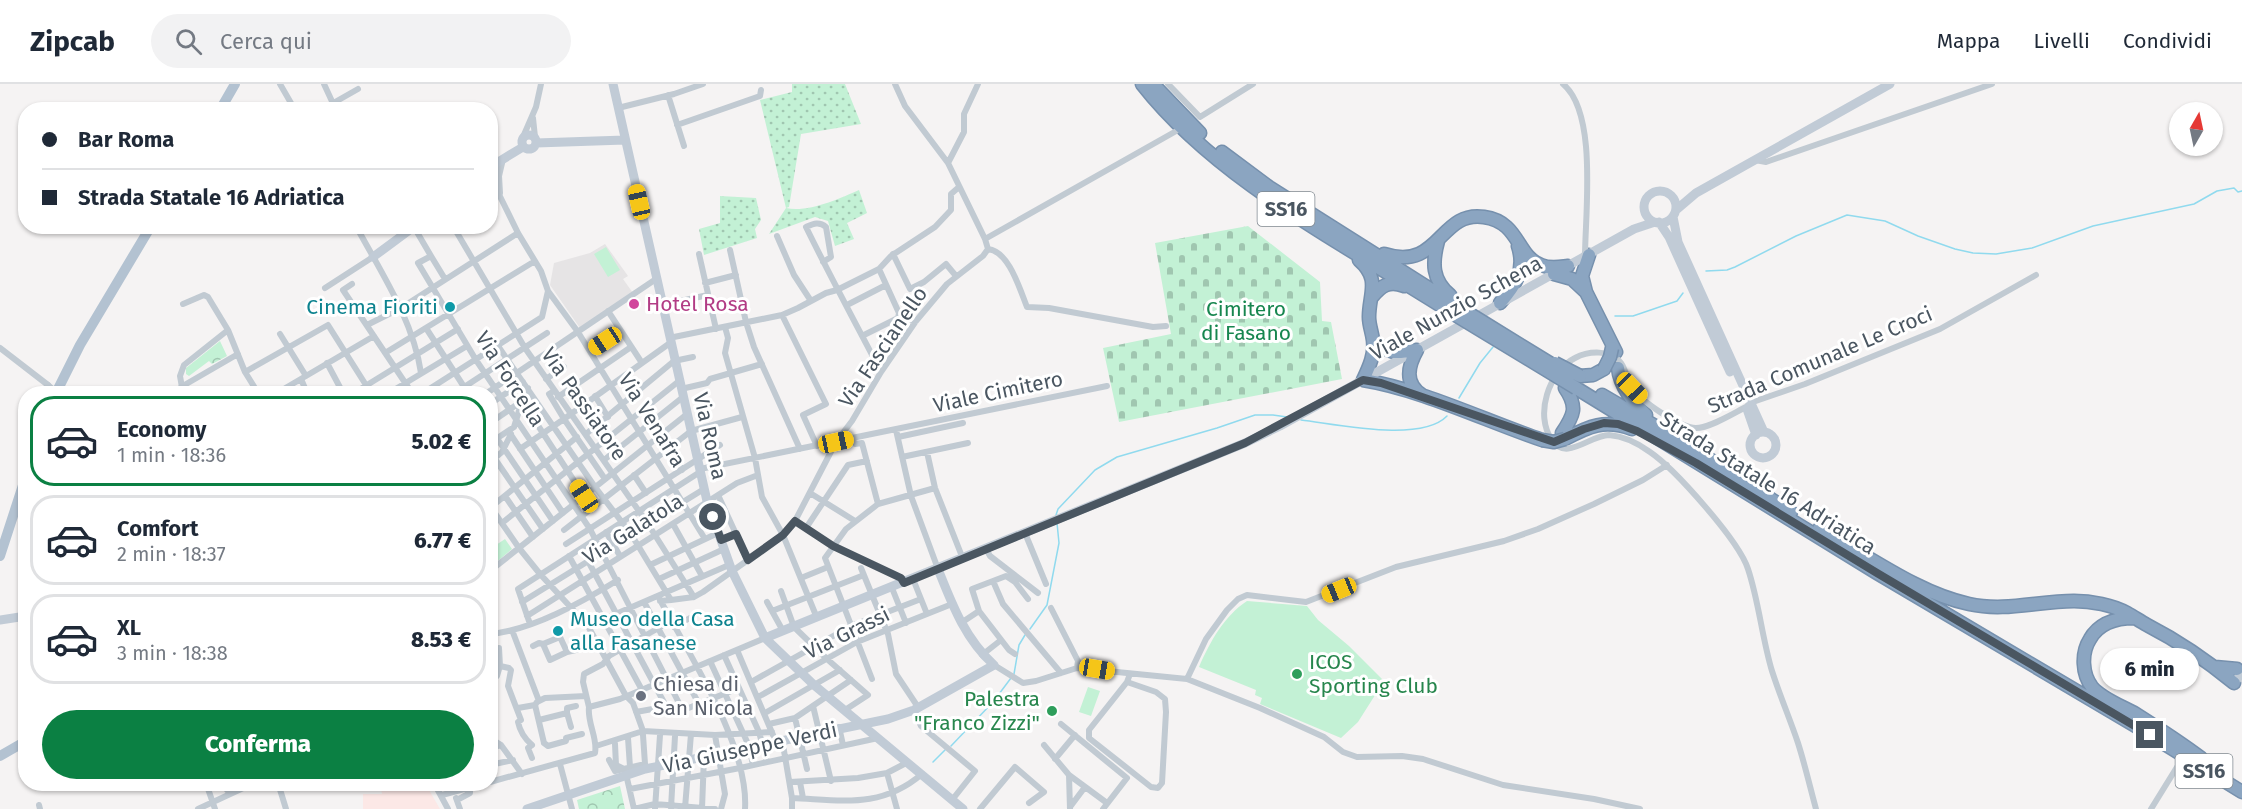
<!DOCTYPE html>
<html lang="it">
<head>
<meta charset="utf-8">
<style>
	body { margin:0; font-family:"Fira Sans",sans-serif; background:#f2f2f3; color:#1f2937; height:100vh; display:flex; flex-direction:column; font-size:22px; white-space:nowrap }
	* { box-sizing:border-box; margin:0 }
	p { font-size:20px; color:#747a83 }
	.icon { flex:none; width:33px; height:33px; fill:none; stroke:currentColor; stroke-width:2; stroke-linecap:round; stroke-linejoin:round }
	.map { position:relative; flex:1; overflow:hidden }
	.sheet { position:absolute; left:18px; top:302px; width:480px; height:405px; display:flex; flex-direction:column; background:#fff; border-radius:24px; box-shadow:0 2px 4px #0004 }
	.sheet>* { flex:none }
	.banner { position:absolute; left:18px; top:18px; width:480px; height:132px; border-radius:24px; box-shadow:0 2px 4px #0004; display:grid; align-content:center; height:132px; padding:0 24px; background:#fff }
	.needle { width:39px; rotate:9deg }
	.fabs { position:absolute; left:2169px; top:18px; display:grid; gap:12px }
	.fabs a { display:grid; place-items:center; width:54px; height:54px; border-radius:50%; background:#fff; box-shadow:0 2px 4px #0004; font-size:30px }
	.end { position:absolute; width:27px; height:27px; margin:-14px; border:8px solid #4a5661; background:#fff; box-shadow:0 0 0 3px #fff }
	.from { border-radius:50% }
	.bubble { position:absolute; height:42px; border-radius:21px; background:#fff; box-shadow:0 2px 4px #0004; font-size:20px; font-weight:800; line-height:42px; text-align:center }
	.car { position:absolute; width:18px; height:36px; margin:-18px -9px; border-radius:8px; box-shadow:0 0 4px 2px #0007; background:linear-gradient(#f5c518 24%,#345 0 40%,#f5c518 0 76%,#345 0 86%,#f5c518 0) }
	.banner b { display:flex; align-items:center; gap:21px; height:57px; font-size:22px }
	.banner b+b { border-top:2px solid #e0e1e3 }
	.banner i { width:15px; height:15px; background:#1f2937 }
	ul { padding:10px 0 0; list-style:none }
	li { display:flex; align-items:center; gap:18px; height:90px; margin:0 12px 9px; padding:0 12px; border:3px solid #e0e1e3; border-radius:24px }
	li div { flex:1 }
	li b { display:block; font-size:22px }
	li em { font-style:normal; font-weight:800 }
	li.current { border-color:#0b8043 }
	li>.icon { width:54px; height:54px; stroke-width:1.5 }
	.cta { display:flex; gap:12px; margin-top:auto; padding:12px 24px }
	.cta a { flex:1; height:69px; border-radius:36px; background:#0b8043; color:#fff; font-size:24px; font-weight:800; line-height:69px; text-align:center }
	header { display:flex; align-items:center; gap:36px; box-sizing:border-box; height:84px; padding:0 30px; background:#fff; border-bottom:2px solid #e0e1e3 }
	header strong { font-size:28px }
	nav { display:flex; gap:33px; margin-inline-start:auto; font-size:21px }
	.search { width:420px; height:54px; background:#f2f2f3; display:flex; align-items:center; gap:15px; box-sizing:border-box; padding:0 21px; border-radius:33px; color:#747a83; font-size:22px }
	.map>svg:first-child { display:block }
	.education { fill:#e6e4e5 }
	.medical { fill:#fce8e6 }
	.grass { fill:url(#grass-dots) }
	.cemetery { fill:url(#cemetery-stones) }
	.park { fill:url(#park-crowns) }
	.pitch { fill:#c3f1d5 }
	.lines { fill:none; stroke-linecap:round; stroke-linejoin:round }
	.stream { stroke:#90daee; stroke-width:1.5 }
	.highway-casing { stroke:#7690ad; stroke-width:15 }
	.street { stroke:#c1cad2; stroke-width:6 }
	.secondary { stroke:#c1cbd6; stroke-width:9 }
	.primary { stroke:#b3c2d1; stroke-width:10 }
	.highway { stroke:#8ba5c1; stroke-width:12 }
	.highway-bridge-casing { stroke:#7690ad; stroke-width:15; stroke-linecap:butt }
	.street-bridge { stroke:#c1cad2; stroke-width:6 }
	.highway-bridge { stroke:#8ba5c1; stroke-width:12 }
	.route { stroke:#4a5661; stroke-width:8 }
	.hotel-dot { fill:#d1479c; stroke:#fff; stroke-width:2 }
	.culture-dot { fill:#0f9aa8; stroke:#fff; stroke-width:2 }
	.leisure-dot { fill:#2e9e5b; stroke:#fff; stroke-width:2 }
	.worship-dot { fill:#6b7280; stroke:#fff; stroke-width:2 }
	.labels { text-anchor:middle; stroke-width:6; stroke-linejoin:round; paint-order:stroke }
	.shield { fill:#fff; stroke:#808990; stroke-width:1.5 }
	.shield-label { font-size:20px; font-weight:bold; fill:#4a5661 }
	.hotel-label { font-size:21px; fill:#b23c85; stroke:#fff; text-anchor:start }
	.culture-label { font-size:21px; fill:#0d838f; stroke:#fff; text-anchor:end }
	.street-label { font-size:21px; fill:#4a5661; stroke:#fff }
	.park-label { font-size:21px; fill:#17864f; stroke:#fff }
	.leisure-label { font-size:21px; fill:#27864d; stroke:#fff; text-anchor:start }
	.worship-label { font-size:21px; fill:#5b616d; stroke:#fff; text-anchor:start }
</style>
</head>
<body>
<header>
<strong>Zipcab</strong>
<div class="search"><svg class="icon" aria-label="search" viewBox="0 0 24 24"><circle cx="10" cy="10" r="6"/><path d="M15 15l6 6"/></svg>Cerca qui</div>
<nav><a>Mappa</a><a>Livelli</a><a>Condividi</a></nav>
</header>
<div class="map">
<svg width="2242" height="725" viewBox="0 0 2242 725">
	<defs>
		<pattern id="grass-dots" width="8" height="8" patternUnits="userSpaceOnUse" patternTransform="scale(1.5)"><rect width="8" height="8" fill="#c3f1d5"/><path d="M2 2h.1M6 6h.1" fill="none" stroke="#a0c6b0" stroke-width="1.8" stroke-linecap="round"/></pattern>
		<pattern id="cemetery-stones" width="16" height="16" patternUnits="userSpaceOnUse" patternTransform="scale(1.5)"><rect width="16" height="16" fill="#c3f1d5"/><path d="M2 7V4a2 2 0 0 1 4 0v3zM10 15v-3a2 2 0 0 1 4 0v3z" fill="#a0c6b0"/></pattern>
		<pattern id="park-crowns" width="20" height="18" patternUnits="userSpaceOnUse" patternTransform="scale(1.5)"><rect width="20" height="18" fill="#c3f1d5"/><path d="M2 6a3 3 0 1 1 6 0M12 15a3 3 0 1 1 6 0" fill="none" stroke="#a0c6b0"/></pattern>
	</defs>
	<rect width="100%" height="100%" fill="#f5f3f3"/>
	<path class="education" d="M605,160L628,192L623,195L633,209L580,244L550,201L554,179L590,169Z"/>
	<path class="medical" d="M380,699H425L440,725H363V710H382Z"/>
	<path class="grass" d="M792,0H845L861,40L801,50L789,123L786,124L760,16L792,8Z
		M859,106L867,129L847,139L854,155L835,162L828,137L815,133L769,150L786,124C807,129 839,115 859,106Z
		M720,112L756,114L761,136L755,145L757,154L704,171L699,145L720,139Z"/>
	<path class="cemetery" d="M1248,142L1320,198L1322,237L1331,238L1342,295L1119,338L1103,264L1171,250L1155,159Z"/>
	<path class="park" d="M220,257L227,272L212,280L209,277L189,292L186,290V284Z
		M505,455L512,465L493,481L491,478L490,465Z
		M620,702L625,725H579L577,716Z"/>
	<path class="pitch" d="M606,163L620,186L608,193L594,170Z
		M1247,517L1307,522L1318,536L1349,562L1384,597L1358,638L1341,654L1260,620L1262,614L1255,611L1256,606L1199,583C1210,558 1224,532 1247,517Z
		M1088,603L1100,607L1091,632L1079,628Z"/>
	<g class="lines">
		<path class="stream" d="M1706,187L1727,186L1735,183L1796,152L1847,131L1885,137L1918,152L1955,165L1973,169L1996,170L2032,164L2093,142L2194,120L2217,107L2234,104L2238,108L2242,107
			M1615,232H1633L1677,217L1683,209
			M1459,314L1480,279L1493,263
			M1301,336C1336,340 1421,359 1447,332
			M1056,431L1058,425L1095,386L1117,373L1217,344L1255,331H1273L1287,333
			M1030,545L1047,521L1059,459L1057,439
			M1014,590L1019,561L1025,551
			M951,662L993,618L1011,594
			M933,678L945,666"/>
		<defs>
			<path id="highway" d="M1142,0C1218,97 1346,161 1449,227
				M1153,0L1200,49
				M1222,68L1269,103L1457,222
				M1438,157C1432,179 1432,196 1450,211
				M1384,170C1440,188 1439,126 1484,133C1520,138 1516,172 1541,181C1550,185 1559,183 1568,182
				M1589,171L1582,192L1586,208L1616,268
				M1359,176C1381,195 1369,210 1369,233C1369,241 1372,248 1373,256C1375,271 1369,283 1363,296C1420,305 1486,337 1542,356
				M1554,190L1572,195L1586,208
				M1372,213C1381,202 1389,196 1404,202
				M1500,219C1515,202 1526,186 1518,162
				M1373,256C1390,271 1396,269 1417,266
				M1417,266C1408,282 1404,299 1422,311
				M1618,284C1620,303 1633,318 1646,331
				M1580,292L1593,291L1604,285
				M1576,304L1877,489L2134,641L2242,708
				M1602,311L1691,363L1791,428
				M1562,349C1574,331 1578,323 1565,304
				M1565,355C1589,342 1605,335 1632,345
				M1819,445C1866,470 1917,509 1969,520C2005,528 2038,517 2074,517C2091,517 2113,521 2127,529C2134,533 2140,537 2147,541C2180,558 2205,575 2234,599
				M2134,534C2116,534 2099,539 2090,555C2081,569 2082,590 2092,603C2102,615 2122,622 2136,630C2158,644 2180,658 2201,674
				M2215,583L2237,585"/>
		</defs>
		<use href="#highway" class="highway-casing"/>
		<path class="street" d="M280,0L295,26
			M324,0L336,26
			M895,0L905,22L948,79L985,155L988,165
			M1168,0L1200,33L1253,0
			M1563,0C1598,29 1585,130 1585,173
			M668,11L684,62
			M618,24L674,10L703,0
			M321,26L358,5
			M533,34L535,53
			M677,41L760,12L761,6
			M523,53L536,23L541,0
			M1755,76L1766,78L1992,0
			M948,79L964,48V30L978,0
			M490,92L518,149L541,187L548,207L578,248L705,455
			M500,109L499,92L503,75
			M356,142C382,190 413,236 421,289
			M453,142L525,264L648,440L694,513
			M414,143L431,172
			M777,152L794,191L811,217
			M985,155L1178,46
			M988,165C1009,167 1020,206 1027,223L1049,224L1153,243L1166,242
			M730,166L746,238L754,263L800,365
			M699,170L716,245
			M893,170L910,205L924,198L946,180L956,192
			M823,178L831,173L826,143C819,137 813,140 806,143C830,192 856,240 881,288
			M879,185L899,229L898,234
			M445,195L431,172L418,179L476,276L590,445L682,625
			M705,199L736,191
			M352,200L343,206L412,309
			M325,204L373,173
			M183,220L204,211L208,213L228,246L245,288L258,309
			M662,221L708,211
			M847,221L886,201
			M608,227L642,279
			M782,231L826,320L803,331L817,362
			M367,241L401,224L518,149
			M725,243L728,254L725,269L755,374L762,413L783,451L817,534
			M426,244L468,309
			M280,250L306,292
			M862,252L898,234L916,237
			M669,254L782,231L798,224L826,209L837,206L879,185L891,172L935,143L951,126V110L959,103
			M498,262L595,403L631,450L671,516L660,517
			M0,264L48,301
			M590,267L621,247
			M385,269L535,177
			M327,279L343,309
			M245,288L328,241L371,309
			M301,295L307,309
			M546,295L564,283
			M181,303L238,270
			M681,305L707,299L710,295L762,280
			M554,307L549,310L564,335L670,259
			M183,309L180,292L184,281L228,246
			M277,309L374,252
			M354,309L458,245
			M389,309L467,262
			M423,309L542,233L548,207
			M455,309L547,249
			M487,309L656,195
			M595,312L608,333
			M558,313L631,263
			M522,317L584,412
			M490,320L523,298
			M490,339L522,317L528,304
			M490,344L553,437
			M896,346L911,412L938,485
			M586,350L674,277L693,273
			M511,351L563,429
			M898,353L963,339
			M852,355L855,360L862,359L878,420
			M490,359L514,343L522,317
			M520,365L564,335L605,395
			M669,365L682,386
			M927,368L935,404L963,475
			M902,373L968,359
			M495,375L543,445
			M604,376L683,313
			M490,378L502,368L511,350
			M700,385L1107,302
			M634,391L646,409
			M810,409L855,437
			M718,411L748,476
			M505,412L533,453
			M490,422L519,464L540,490L588,542L626,612L633,619L643,647
			M491,423L577,353
			M795,437L833,462L901,494L904,499
			M502,439L679,297
			M673,440L702,492
			M806,444L848,381L867,377
			M564,446L691,347L742,333
			M606,448L620,472
			M1025,449L1046,500
			M631,450L704,405
			M721,456L736,450
			M566,460L720,361
			M986,465L990,472L1038,509
			M569,472L642,606
			M588,477L667,624
			M650,481L718,449
			M861,484L888,550L896,590L918,623
			M490,487L687,330
			M801,494L828,483
			M659,495L724,465
			M913,495L927,530
			M993,497L1003,520L1061,589
			M892,504L906,539
			M781,507L794,543L827,575L868,611L845,626
			M658,512C688,569 749,661 745,725
			M671,516L694,513L703,508L783,451L795,437L836,358L852,337L881,288L916,237L947,200L983,172L988,165
			M522,518L603,468
			M644,518L699,620
			M767,518L783,547
			M1051,524L1078,577L1077,584
			M772,527L864,491
			M527,532L737,399L758,391
			M671,537L609,572L603,580L584,590L583,598L589,623L620,615L765,554
			M961,539L979,527
			M530,540L518,505L700,388
			M588,542L729,481
			M674,543L697,530
			M512,546L539,617
			M490,550C533,546 582,518 618,496
			M533,562L539,559L543,560
			M737,566L773,651
			M567,568L560,553L543,560L550,576L567,568L598,561
			M1015,570L1009,566L979,527L972,505L1006,492L1015,498L1028,515
			M724,571L759,648L767,678
			M982,571L1001,556
			M710,577L749,662L753,681
			M994,581L1023,599L1036,597L1077,584L1187,595L1260,624L1324,653L1343,668L1357,673L1402,672L1423,675L1503,701L1594,715L1640,725
			M500,582L509,584L511,586L508,602L521,636L518,638C520,648 525,655 532,661
			M490,583L491,586L499,585
			M497,592L500,582L499,564
			M872,595L825,474L846,445L878,420L935,404
			M1187,595L1206,555L1227,526L1238,515L1247,511L1306,518L1396,483L1504,457L1538,445L1594,420L1643,396L1667,381
			M751,598L851,542L921,515
			M1127,598L1156,608L1165,615L1166,628L1162,699L1158,704L1151,703L1089,654V646L1127,598L1130,590
			M758,613L857,558L952,520
			M535,621L537,618L545,614L586,612
			M535,621L544,659
			M813,622L831,697
			M518,624L535,621
			M914,626L921,642L975,687L952,716
			M636,628L658,624L686,625L739,604
			M567,629L571,643
			M567,629V624L576,622
			M765,629L840,586
			M795,634L807,685
			M539,636L567,629
			M769,640L795,634L851,596
			M1061,640L1127,694L1103,725
			M839,643L843,661
			M715,651L725,710L721,725
			M490,654L501,661L522,690
			M628,654L630,683
			M782,655L792,714V725
			M544,659L548,662L566,657V654L582,650
			M615,660L616,681L624,685
			M1044,661L1069,691L1107,719
			M596,662L643,647L715,651L772,648
			M490,664L501,661
			M532,674L528,664L532,661
			M1055,675L1075,651
			M609,676L615,687
			M560,680L572,725
			M490,681L513,676
			M615,687L645,680L643,651
			M887,689L897,725
			M626,690L634,725
			M1069,691L1070,725
			M490,698L595,669C598,654 587,639 589,623
			M790,698L858,694L887,689L908,678
			M800,698L803,714
			M206,699L215,725
			M224,699L227,706
			M278,699L286,725
			M434,699L448,725
			M630,705L740,684L878,654
			M442,711L486,699
			M456,714L460,725
			M792,714C842,716 881,725 922,690
			M457,716L470,709V703
			M39,721L40,725
			M1070,723L1085,703
			M671,724L675,652
			M685,724L691,650
			M198,725L254,699
			M634,725L655,720L715,725
			M655,725L660,651
			M702,725L704,672
			M980,725L1015,683L1044,708L1029,719
			M1816,725C1810,703 1805,681 1798,659C1790,635 1780,612 1772,587C1762,554 1759,518 1748,485C1739,457 1675,385 1650,368C1639,360 1623,352 1609,351C1590,351 1566,378 1552,356C1534,331 1549,287 1575,274C1588,267 1611,265 1621,279C1626,286 1627,296 1632,304C1641,317 1680,344 1696,344C1710,344 1734,329 1746,323L1750,319L1805,300L1940,245L2036,191
			M2151,725L2177,683"/>
		<path class="secondary" d="M613,0L707,417L732,487L765,554L814,601L963,725
			M522 58a7 7 0 1 1 14 0a7 7 0 1 1-14 0Z
			M536,59L625,56
			M490,83L523,63
			M1644 123a16 16 0 1 1 32 0a16 16 0 1 1-32 0Z
			M1676,126L1696,109L1890,0
			M1673,133L1678,158L1764,348
			M1659,138L1669,153L1730,288
			M373,173L415,142
			M1747,325L1756,351
			M1750 361a13 13 0 1 1 26 0a13 13 0 1 1-26 0Z
			M0,536L26,532
			M765,554L1245,359L1280,342L1634,145L1655,138
			M2234,599L2242,589
			M527,725L645,685L888,635L914,626L994,581C965,555 952,520 938,485"/>
		<path class="primary" d="M220,26L235,0
			M56,309L80,261L151,142
			M0,472L26,392
			M0,672L26,657"/>
		<use href="#highway" class="highway"/>
		<defs>
			<path id="highway-bridge" d="M1457,222L1561,286
				M1449,227L1576,304
				M1555,279L1580,292
				M1604,285L1610,273L1612,264
				M1542,356L1554,358L1565,355"/>
		</defs>
		<use href="#highway-bridge" class="highway-bridge-casing"/>
		<path class="street-bridge" d="M48,301L57,309"/>
		<use href="#highway-bridge" class="highway-bridge"/>
	</g>
	<g class="lines">
		<path class="route" d="M713,433L721,456L736,450L748,476L783,451L795,437L833,462L901,494L904,499L1245,359L1363,296L1381,299L1554,358L1584,345L1604,339L1618,340L1637,347L1696,379L1877,489L2150,651"/>
	</g>
	<circle class="hotel-dot" cx="634" cy="220" r="6"/>
	<g class="culture-dot">
		<circle cx="450" cy="223" r="6"/>
		<circle cx="558" cy="547" r="6"/>
	</g>
	<g class="leisure-dot">
		<circle cx="1297" cy="590" r="6"/>
		<circle cx="1052" cy="627" r="6"/>
	</g>
	<circle class="worship-dot" cx="641" cy="612" r="6"/>
	<g class="labels">
		<g class="shield">
			<rect x="1257.5" y="108" width="57" height="34" rx="4.5"/>
			<rect x="2175.5" y="670" width="57" height="34" rx="4.5"/>
		</g>
		<g class="shield-label">
			<text x="1286" y="132">SS16</text>
			<text x="2204" y="694">SS16</text>
		</g>
		<g class="hotel-label">
			<text x="646" y="227">Hotel Rosa</text>
		</g>
		<g class="culture-label">
			<text x="438" y="230">Cinema Fioriti</text>
			<text x="570" y="542" text-anchor="start">Museo della Casa<tspan x="570" dy="24">alla Fasanese</tspan></text>
		</g>
		<g class="street-label">
			<text transform="translate(1456 224) rotate(-29)" y="7">Viale Nunzio Schena</text>
			<text transform="translate(883 263) rotate(-56)" y="7">Via Fascianello</text>
			<text transform="translate(1820 276) rotate(-23)" y="7">Strada Comunale Le Croci</text>
			<text transform="translate(510 295) rotate(57)" y="7">Via Forcella</text>
			<text transform="translate(998 308) rotate(-12)" y="7">Viale Cimitero</text>
			<text transform="translate(584 320) rotate(55)" y="7">Via Passiatore</text>
			<text transform="translate(652 336) rotate(58)" y="7">Via Venafra</text>
			<text transform="translate(710 352) rotate(77)" y="7">Via Roma</text>
			<text transform="translate(1768 399) rotate(32)" y="7">Strada Statale 16 Adriatica</text>
			<text transform="translate(633 445) rotate(-32)" y="7">Via Galatola</text>
			<text transform="translate(847 549) rotate(-26)" y="7">Via Grassi</text>
			<text transform="translate(750 664) rotate(-12)" y="7">Via Giuseppe Verdi</text>
		</g>
		<g class="park-label">
			<text x="1246" y="232">Cimitero<tspan x="1246" dy="24">di Fasano</tspan></text>
		</g>
		<g class="leisure-label">
			<text x="1309" y="585">ICOS<tspan x="1309" dy="24">Sporting Club</tspan></text>
			<text x="1040" y="622" text-anchor="end">Palestra<tspan x="1040" dy="24">"Franco Zizzi"</tspan></text>
		</g>
		<g class="worship-label">
			<text x="653" y="607">Chiesa di<tspan x="653" dy="24">San Nicola</tspan></text>
		</g>
	</g>
</svg>
<div class="fabs">
<a><svg class="needle" viewBox="-14 -14 28 28"><path d="M0-13l5 13h-10z" fill="#e53935"/><path d="M0 13l5-13h-10z" fill="#747a83"/></svg></a>
</div>
<i class="end from" style="left:713px;top:433px"></i>
<i class="end" style="left:2150px;top:651px"></i>
<div class="bubble" style="left:2100px;top:564px;width:99px">6 min</div>
<i class="car" style="left:639px;top:118px;rotate:347deg"></i>
<i class="car" style="left:605px;top:257px;rotate:237deg"></i>
<i class="car" style="left:1632px;top:304px;rotate:136deg"></i>
<i class="car" style="left:836px;top:358px;rotate:78deg"></i>
<i class="car" style="left:584px;top:412px;rotate:326deg"></i>
<i class="car" style="left:1339px;top:506px;rotate:248deg"></i>
<i class="car" style="left:1097px;top:585px;rotate:100deg"></i>
<div class="banner">
<b><i class="from"></i>Bar Roma</b>
<b><i></i>Strada Statale 16 Adriatica</b>
</div>
<section class="sheet">
<ul>
<li class="current"><svg class="icon" aria-label="car" viewBox="0 0 24 24"><path d="M5 17H2v-5l4-1 3-4h7l3 4 3 1v5h-3M9 17h6M6 11h13"/><circle cx="7" cy="17" r="2"/><circle cx="17" cy="17" r="2"/></svg><div><b>Economy</b><p>1 min · 18:36</p></div><em>5.02 €</em></li>
<li><svg class="icon" aria-label="car" viewBox="0 0 24 24"><path d="M5 17H2v-5l4-1 3-4h7l3 4 3 1v5h-3M9 17h6M6 11h13"/><circle cx="7" cy="17" r="2"/><circle cx="17" cy="17" r="2"/></svg><div><b>Comfort</b><p>2 min · 18:37</p></div><em>6.77 €</em></li>
<li><svg class="icon" aria-label="car" viewBox="0 0 24 24"><path d="M5 17H2v-5l4-1 3-4h7l3 4 3 1v5h-3M9 17h6M6 11h13"/><circle cx="7" cy="17" r="2"/><circle cx="17" cy="17" r="2"/></svg><div><b>XL</b><p>3 min · 18:38</p></div><em>8.53 €</em></li>
</ul>
<div class="cta"><a>Conferma</a></div>
</section>
</div>
</body>
</html>
